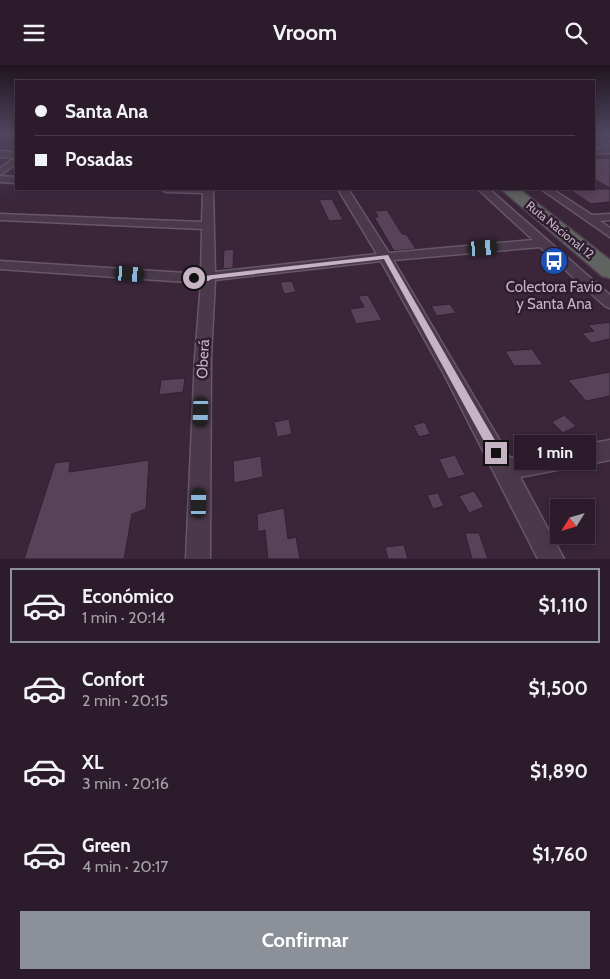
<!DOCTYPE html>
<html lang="es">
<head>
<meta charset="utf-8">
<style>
	body { margin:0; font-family:Cabin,sans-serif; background:#342533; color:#f1f3f6; height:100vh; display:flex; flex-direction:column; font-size:19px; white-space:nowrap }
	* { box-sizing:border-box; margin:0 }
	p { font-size:16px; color:#a6a1a9 }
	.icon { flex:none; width:28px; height:28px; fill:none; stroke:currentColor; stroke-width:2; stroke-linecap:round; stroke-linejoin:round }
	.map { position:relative; height:494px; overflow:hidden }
	.details { display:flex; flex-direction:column; background:#2c1c2b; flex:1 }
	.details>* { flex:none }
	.banner { position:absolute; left:15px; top:15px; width:580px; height:110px; border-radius:0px; box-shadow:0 2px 8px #0003,0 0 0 1px #483a47; display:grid; align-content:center; height:110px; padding:0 20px; background:#2c1c2b }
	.needle { width:32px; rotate:233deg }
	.fabs { position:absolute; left:550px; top:434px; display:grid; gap:10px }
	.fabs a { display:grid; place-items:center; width:45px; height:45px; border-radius:0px; background:#2c1c2b; box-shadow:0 2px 8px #0003,0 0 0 1px #483a47; font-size:25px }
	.end { position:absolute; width:22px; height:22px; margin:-11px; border:6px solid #c6b4c5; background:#111; box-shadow:0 0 0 2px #111 }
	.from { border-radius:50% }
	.bubble { position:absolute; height:35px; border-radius:0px; background:#2c1c2b; box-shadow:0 2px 8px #0003,0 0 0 1px #483a47; font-size:16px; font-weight:700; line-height:35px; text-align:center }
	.car { position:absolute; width:15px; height:30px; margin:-15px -8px; border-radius:6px; box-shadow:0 0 4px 1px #0007; background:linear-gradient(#222 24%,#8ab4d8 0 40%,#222 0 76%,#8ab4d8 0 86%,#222 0) }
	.banner b { display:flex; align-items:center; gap:18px; height:48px; font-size:19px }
	.banner b+b { border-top:1px solid #483a47 }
	.banner i { width:12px; height:12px; background:#f1f3f6 }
	ul { padding:9px 0 0; list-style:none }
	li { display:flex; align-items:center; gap:15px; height:75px; margin:0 10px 8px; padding:0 10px; border:2px solid transparent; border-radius:0px }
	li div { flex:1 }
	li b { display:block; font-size:19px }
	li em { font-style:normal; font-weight:700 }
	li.selected { border-color:#8c9099 }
	li>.icon { width:45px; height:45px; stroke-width:1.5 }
	.button { display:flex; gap:10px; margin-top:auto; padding:10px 20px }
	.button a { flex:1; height:58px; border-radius:0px; background:#8c9099; color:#fff; font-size:20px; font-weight:700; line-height:58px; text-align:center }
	header { display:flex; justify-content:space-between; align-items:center; height:65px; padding:0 20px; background:#2c1c2b; font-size:22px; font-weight:700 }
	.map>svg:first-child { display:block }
	.building { fill:#594159; stroke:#312031 }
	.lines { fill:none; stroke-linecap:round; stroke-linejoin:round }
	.minor-casing { stroke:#685768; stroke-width:3 }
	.trunk-casing { stroke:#524152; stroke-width:3 }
	.minor { fill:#4a394a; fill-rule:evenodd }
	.trunk { fill:#606461; fill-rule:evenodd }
	.route { fill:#c6b4c5 }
	.labels { text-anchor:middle; stroke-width:5; stroke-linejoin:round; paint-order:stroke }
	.far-street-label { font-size:12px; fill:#c6b4c5; stroke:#2f1e2f }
	.poi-label { font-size:15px; fill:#c6b4c5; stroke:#2f1e2f }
	.street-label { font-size:15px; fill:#c6b4c5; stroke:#2f1e2f }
</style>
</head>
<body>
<header><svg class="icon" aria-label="menu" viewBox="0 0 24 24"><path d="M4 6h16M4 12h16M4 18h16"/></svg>Vroom<svg class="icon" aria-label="search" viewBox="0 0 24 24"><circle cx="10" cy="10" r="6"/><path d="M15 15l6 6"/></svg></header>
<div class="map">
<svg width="610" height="494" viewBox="0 0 610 494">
	<rect width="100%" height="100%" fill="#3a2539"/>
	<path class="building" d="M610,93V123L594,114V94Z
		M569,124H610V137L591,139Z
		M332,134L343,155L329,156L319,135Z
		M387,145L402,169H406L416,184L394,186L374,152H378L375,146Z
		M234,184L233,203L223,204L224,185Z
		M292,216L296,227L284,229L280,217Z
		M368,230L382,255L356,259L350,244L364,242L358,231Z
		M450,239L456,248L437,251L431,241Z
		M610,257V274L591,278L582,268L594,266L588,260Z
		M532,284L543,300L514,301L505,286Z
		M610,307V331L586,336L568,315Z
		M185,313L183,327L159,330L161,315Z
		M564,350L576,361L563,368L552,357Z
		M289,354L292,369L277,372L274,357Z
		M425,357L430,369L419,372L413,360Z
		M455,390L465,410L448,414L439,394Z
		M261,391L263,412L234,418L233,396Z
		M149,395L146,444L132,449L124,494H24L55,398L70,396L69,407Z
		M474,426L484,442L469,448L459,431Z
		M438,428L444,441L433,444L427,430Z
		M284,443L288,474L296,472L300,494H268L265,465L258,467L257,449Z
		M465,468H479L488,494H472Z
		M404,480L408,494H388L385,482Z"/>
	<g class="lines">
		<defs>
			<path id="minor" d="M594,70L610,77V88H594V84L610,82L594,75Z
				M0,86L16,87V99L0,110V103L15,93L0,92Z
				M0,111L16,112V118L0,117Z
				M161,124H213L215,207L377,189L338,124H348L389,188L533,175L478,124H489L610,230V243L605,241L540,182L393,195L510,393L610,375V395L520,412L564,494H538L445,311L381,196L215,215L211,292L210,494H186L195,292L201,218L0,204V196L201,209L202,164L0,155V149L202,157L203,128L166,127Z
				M541,124H552L592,150L610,149V155L600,156L610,163V172Z"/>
			<path id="trunk" d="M501,124H519L610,195V213L602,211Z"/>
		</defs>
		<use href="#minor" class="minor-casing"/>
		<use href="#trunk" class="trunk-casing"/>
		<use href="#minor" class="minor"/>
		<use href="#trunk" class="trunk"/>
	</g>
	<linearGradient id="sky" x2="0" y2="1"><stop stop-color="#20141f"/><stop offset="0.5" stop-color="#4f465f"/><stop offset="1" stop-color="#4f465f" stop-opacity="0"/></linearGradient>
	<rect width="610" height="137" fill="url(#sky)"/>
	<path class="route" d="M388,190L500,384V391H492L384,194L212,214L208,216L190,213L194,211H204Z"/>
	<defs>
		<symbol id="bus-disc" viewBox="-11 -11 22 22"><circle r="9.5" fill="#1a4fb4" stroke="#2f1e2f"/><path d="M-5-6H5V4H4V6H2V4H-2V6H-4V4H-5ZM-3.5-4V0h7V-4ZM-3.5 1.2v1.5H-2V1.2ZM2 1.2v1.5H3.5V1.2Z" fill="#fff"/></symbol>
	</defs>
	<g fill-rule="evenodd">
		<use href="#bus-disc" x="538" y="180" width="32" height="32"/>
	</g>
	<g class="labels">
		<g class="far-street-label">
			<text transform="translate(560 165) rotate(39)" y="4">Ruta Nacional 12</text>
		</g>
		<g class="poi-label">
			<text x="554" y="227">Colectora Favio<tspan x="554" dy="17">y Santa Ana</tspan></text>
		</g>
		<g class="street-label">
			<text transform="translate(203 294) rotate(-87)" y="5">Oberá</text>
		</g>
	</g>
</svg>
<div class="fabs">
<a><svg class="needle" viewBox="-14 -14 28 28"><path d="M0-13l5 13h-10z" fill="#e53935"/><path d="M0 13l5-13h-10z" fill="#a6a1a9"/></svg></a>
</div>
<i class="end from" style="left:194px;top:213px"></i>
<i class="end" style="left:496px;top:388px"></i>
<div class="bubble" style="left:514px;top:370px;width:82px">1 min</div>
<i class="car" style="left:483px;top:183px;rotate:85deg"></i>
<i class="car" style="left:130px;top:209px;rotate:94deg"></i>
<i class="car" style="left:201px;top:347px;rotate:182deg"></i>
<i class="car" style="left:199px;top:438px;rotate:1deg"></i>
<div class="banner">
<b><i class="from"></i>Santa Ana</b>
<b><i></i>Posadas</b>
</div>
</div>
<section class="details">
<ul>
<li class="selected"><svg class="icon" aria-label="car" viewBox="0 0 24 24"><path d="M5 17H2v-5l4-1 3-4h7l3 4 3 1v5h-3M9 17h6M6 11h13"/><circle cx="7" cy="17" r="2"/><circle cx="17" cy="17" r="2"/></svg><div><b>Económico</b><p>1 min · 20:14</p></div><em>$1,110</em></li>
<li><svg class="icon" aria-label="car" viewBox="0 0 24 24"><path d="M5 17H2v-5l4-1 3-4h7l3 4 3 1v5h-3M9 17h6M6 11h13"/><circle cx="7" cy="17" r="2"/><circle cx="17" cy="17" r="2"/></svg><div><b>Confort</b><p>2 min · 20:15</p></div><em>$1,500</em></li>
<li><svg class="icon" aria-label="car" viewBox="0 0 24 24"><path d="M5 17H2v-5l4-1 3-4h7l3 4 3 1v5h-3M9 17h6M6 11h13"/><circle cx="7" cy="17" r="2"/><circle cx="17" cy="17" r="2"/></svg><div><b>XL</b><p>3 min · 20:16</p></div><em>$1,890</em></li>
<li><svg class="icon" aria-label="car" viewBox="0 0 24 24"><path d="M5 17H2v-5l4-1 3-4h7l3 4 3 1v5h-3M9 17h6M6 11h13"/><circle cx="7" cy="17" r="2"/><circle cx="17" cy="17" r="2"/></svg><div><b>Green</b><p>4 min · 20:17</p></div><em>$1,760</em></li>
</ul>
<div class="button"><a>Confirmar</a></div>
</section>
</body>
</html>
